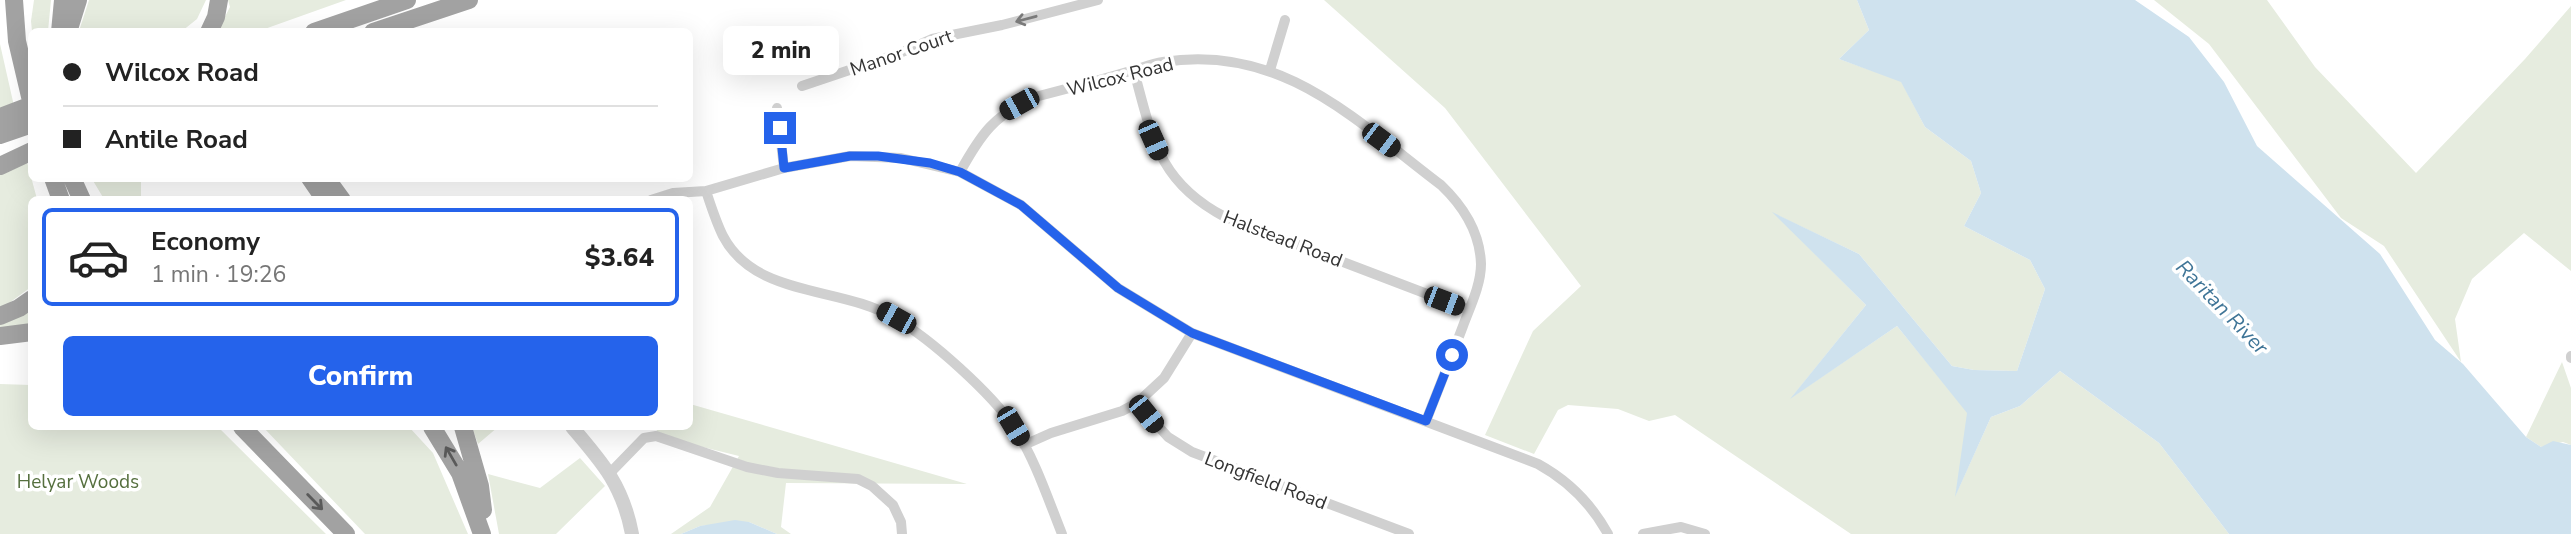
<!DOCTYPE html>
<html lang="en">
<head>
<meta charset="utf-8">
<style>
	body { margin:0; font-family:"Nunito Sans",sans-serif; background:#f6f6f6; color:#222; height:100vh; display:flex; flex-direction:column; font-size:26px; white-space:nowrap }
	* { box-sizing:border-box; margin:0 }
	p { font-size:23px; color:#767676 }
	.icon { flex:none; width:38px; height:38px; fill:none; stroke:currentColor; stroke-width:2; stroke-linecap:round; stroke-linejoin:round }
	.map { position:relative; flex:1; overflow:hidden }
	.drawer { position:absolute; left:28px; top:196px; width:665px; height:234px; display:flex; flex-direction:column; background:#fff; border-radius:10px; box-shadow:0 7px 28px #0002 }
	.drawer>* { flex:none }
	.banner { position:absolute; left:28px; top:28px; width:665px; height:154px; border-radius:10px; box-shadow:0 7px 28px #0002; display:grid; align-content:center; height:154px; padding:0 35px; background:#fff }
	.end { position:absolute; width:32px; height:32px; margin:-16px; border:9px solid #2563eb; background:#fff; box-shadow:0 0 0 4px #fff }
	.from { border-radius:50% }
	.bubble { position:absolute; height:49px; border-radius:10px; background:#fff; box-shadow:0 7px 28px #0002; font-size:23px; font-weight:800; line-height:49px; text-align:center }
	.car { position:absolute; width:21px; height:42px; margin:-21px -10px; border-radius:9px; box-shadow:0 0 5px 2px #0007; background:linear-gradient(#222 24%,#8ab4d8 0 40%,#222 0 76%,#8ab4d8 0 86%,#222 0) }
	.banner b { display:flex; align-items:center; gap:24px; height:66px; font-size:26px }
	.banner b+b { border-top:2px solid #e0e0e0 }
	.banner i { width:18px; height:18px; background:#222 }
	ul { padding:12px 0 0; list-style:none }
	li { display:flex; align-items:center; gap:21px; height:98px; margin:0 14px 10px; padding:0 21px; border:4px solid transparent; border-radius:10px }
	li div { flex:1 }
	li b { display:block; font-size:26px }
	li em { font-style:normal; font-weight:800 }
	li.current { border-color:#2563eb }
	li>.icon { width:63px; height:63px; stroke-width:1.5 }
	.button { display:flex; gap:14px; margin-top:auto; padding:14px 35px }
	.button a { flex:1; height:80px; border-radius:10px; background:#2563eb; color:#fff; font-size:28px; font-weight:800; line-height:80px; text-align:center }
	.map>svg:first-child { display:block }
	.green { fill:#e6ecdf }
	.water { fill:#cfe2ee }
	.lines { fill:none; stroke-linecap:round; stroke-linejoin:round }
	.minor { stroke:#d0d0d0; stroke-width:10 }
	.tertiary { stroke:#d0d0d0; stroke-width:14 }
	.trunk { stroke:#a2a2a2; stroke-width:18 }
	.oneway { stroke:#7a7a7a }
	.oneway2 { stroke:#5a5a5a }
	.route { stroke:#2563eb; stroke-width:9 }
	.labels { text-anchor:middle; stroke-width:7; stroke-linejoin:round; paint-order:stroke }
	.street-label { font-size:19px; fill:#333; stroke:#fff }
	.park-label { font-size:19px; fill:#56703f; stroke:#fff }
	.water-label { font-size:21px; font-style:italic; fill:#3f7597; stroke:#fff }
</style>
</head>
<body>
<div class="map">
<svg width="2571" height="534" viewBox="0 0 2571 534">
	<rect width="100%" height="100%" fill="#fff"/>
	<path class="green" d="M34,0H51L48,31H32L31,21Z
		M89,0H206L197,19L182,31H79Z
		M228,0H346L259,31L217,32L230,7Z
		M1324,0H1857L1869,30L1839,59L1901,81L1925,127L1971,161L1981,193L1964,226L2030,260L2045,289L2017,371L1974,370L1952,366L1859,254L1775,214L1866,305L1792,397L1897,326L1968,413L1956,494L1991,417L2020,406L2060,371L2159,443L2229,534H1851L1675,415L1649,421L1618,409L1568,405L1558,410L1534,454L1485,435L1533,331L1581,286L1445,108Z
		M2154,0H2267L2315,67L2416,173L2525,59L2571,6V271L2524,233L2472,279L2455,319L2461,362L2384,246L2341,218L2209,44Z
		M0,44L14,106L0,111Z
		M27,162L37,199L32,200L31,287L5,306H0V173Z
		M92,179H141V199H104Z
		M31,307V326L0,330V322Z
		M2562,362L2571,388V445L2563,442L2541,447L2526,437Z
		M0,384L31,385L32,427H218L326,534H0Z
		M690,404L967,484L786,483L781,527L791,534H777L749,522L700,526L681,534H671L710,507L739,456L658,436L656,427H690Z
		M263,427H409L433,453L468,534H365Z
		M472,427H498L478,444Z
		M580,458L605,486L556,534H499L488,474L540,488Z"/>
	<path class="water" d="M1857,0H2135L2189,37L2224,82L2257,146L2380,254L2435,340L2463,364L2526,437L2541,447L2553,441L2571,445V534H2229L2159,443L2060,371L2020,406L1991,417L1955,497L1967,413L1897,326L1790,399L1866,305L1772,212L1859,254L1952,366L1974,370L2017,371L2045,289L2030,260L1964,226L1981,193L1971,161L1925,127L1901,82L1839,59L1869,30Z
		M735,520L749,522L777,534H681L700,526Z"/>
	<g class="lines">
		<path class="minor" d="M1270,70L1285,20
			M1134,71C1152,137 1158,182 1225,217L1469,310
			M802,86L900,53L932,39L1002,25L1098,0
			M777,108L784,168
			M960,172C981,134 994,115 1035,97C1066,89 1097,81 1127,72C1139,69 1151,64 1163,62C1281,43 1355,120 1441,185C1463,206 1480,233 1481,264C1481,285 1470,307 1463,326C1451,358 1438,390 1426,421
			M706,191C711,206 716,222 723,236C756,299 842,285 896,319C931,339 992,394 1014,427C1035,459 1048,499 1062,534
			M651,200L673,193L706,191L784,168L850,156L901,158L960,172L1021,205L1118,288L1192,333L1538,464C1569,481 1591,503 1608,534
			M2571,356V358
			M1137,403L1168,437L1192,452L1409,534
			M1024,445L1051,433L1122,411L1137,403L1164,378L1192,333
			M610,473L644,438L656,436L747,467L778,473L858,479L872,486L893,505L901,522L902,534
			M1643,534L1681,527L1705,534"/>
		<path class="tertiary" d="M572,427C603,463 623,486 632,534"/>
		<path class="trunk" d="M14,0L17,41L32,105
			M60,32L63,0
			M68,32L78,0
			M209,32L216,17L219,0
			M314,32L407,0
			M373,32L469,0
			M0,117L32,105
			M0,135L32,124
			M0,166L32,151
			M53,178L61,200
			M72,178L82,200
			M310,178L325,200
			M326,178L342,200
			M0,316L19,308L32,299
			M0,336L32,332
			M242,427L346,534
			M432,427L460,473L482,534
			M463,427L480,486L483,510"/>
	</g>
	<defs><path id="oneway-shaft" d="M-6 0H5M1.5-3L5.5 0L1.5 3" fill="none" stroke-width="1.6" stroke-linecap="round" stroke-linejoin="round" transform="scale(1.75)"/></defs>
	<use class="oneway" href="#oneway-shaft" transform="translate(1026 19) rotate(165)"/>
	<g class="oneway2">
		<use href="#oneway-shaft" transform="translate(451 456) rotate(-120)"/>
		<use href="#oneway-shaft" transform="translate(315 502) rotate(46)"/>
	</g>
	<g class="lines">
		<path class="route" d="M780,128L784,168L850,156H878L930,163L960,172L1021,205L1118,288L1192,333L1426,421L1452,355"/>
	</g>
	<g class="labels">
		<g class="street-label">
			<text transform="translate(901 52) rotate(-19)" y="7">Manor Court</text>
			<text transform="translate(1120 76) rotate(-14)" y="7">Wilcox Road</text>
			<text transform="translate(1283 238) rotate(21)" y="7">Halstead Road</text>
			<text transform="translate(1266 480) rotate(21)" y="7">Longfield Road</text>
		</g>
		<g class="park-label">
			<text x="78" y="488">Helyar Woods</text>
		</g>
		<g class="water-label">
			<text transform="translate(2222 307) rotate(46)" y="7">Raritan River</text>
		</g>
	</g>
</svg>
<i class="end from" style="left:1452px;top:355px"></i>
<i class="end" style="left:780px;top:128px"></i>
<div class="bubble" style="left:723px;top:26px;width:116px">2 min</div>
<i class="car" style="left:1019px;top:104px;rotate:241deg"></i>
<i class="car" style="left:1153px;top:140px;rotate:156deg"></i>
<i class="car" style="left:1381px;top:140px;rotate:127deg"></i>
<i class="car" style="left:1444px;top:301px;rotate:111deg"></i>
<i class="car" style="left:896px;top:318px;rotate:299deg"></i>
<i class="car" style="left:1146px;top:414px;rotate:141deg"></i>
<i class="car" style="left:1013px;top:426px;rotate:149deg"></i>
<div class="banner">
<b><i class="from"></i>Wilcox Road</b>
<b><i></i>Antile Road</b>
</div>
<section class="drawer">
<ul>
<li class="current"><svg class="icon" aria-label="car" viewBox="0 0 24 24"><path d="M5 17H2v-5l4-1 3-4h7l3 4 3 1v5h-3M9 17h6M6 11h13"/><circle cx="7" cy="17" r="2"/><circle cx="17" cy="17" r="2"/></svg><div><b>Economy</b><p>1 min · 19:26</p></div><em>$3.64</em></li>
</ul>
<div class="button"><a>Confirm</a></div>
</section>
</div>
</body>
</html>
